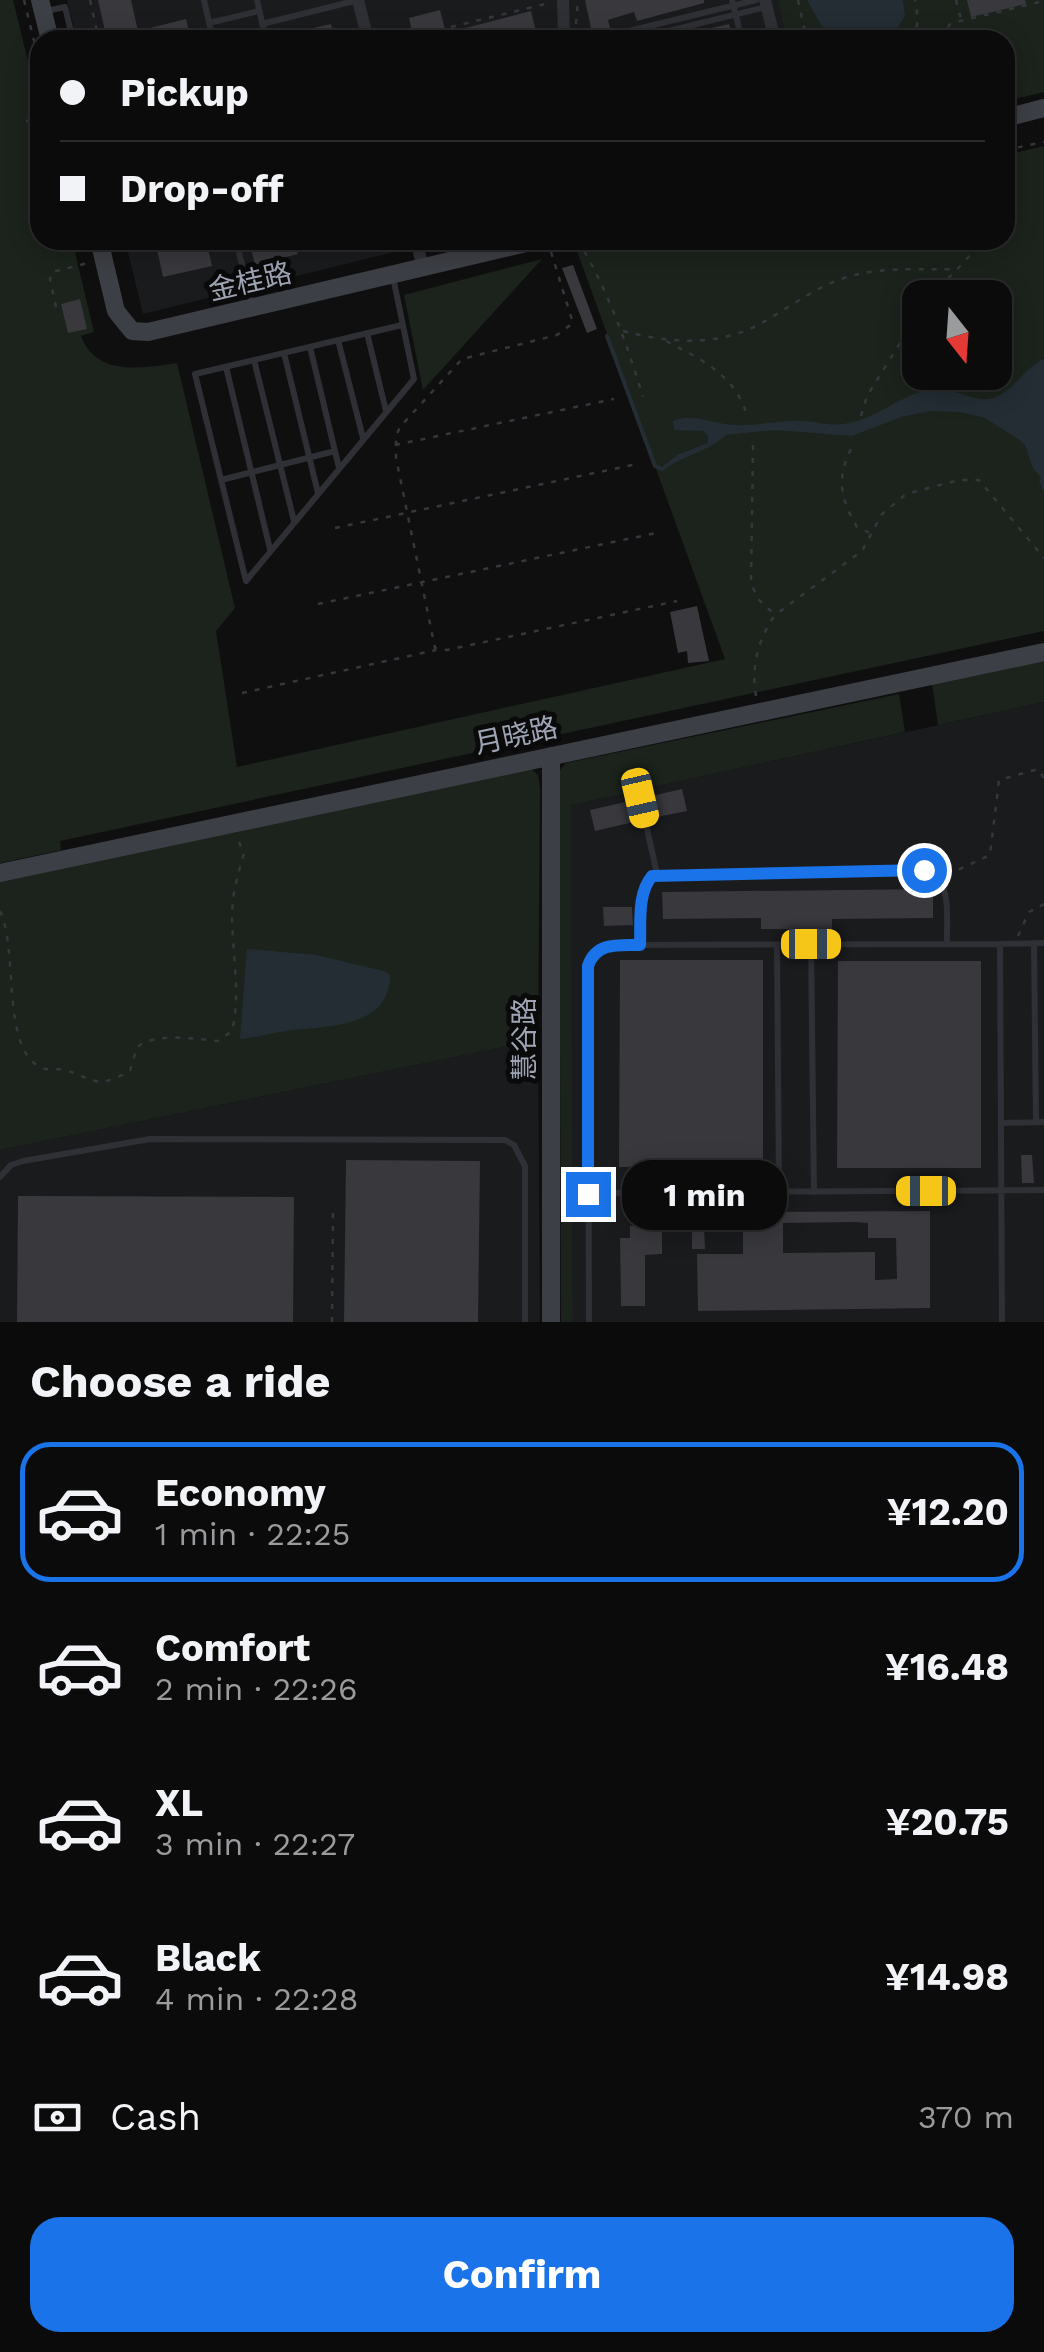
<!DOCTYPE html>
<html lang="en">
<head>
<meta charset="utf-8">
<style>
	body { margin:0; font-family:"Work Sans","Noto Sans SC",sans-serif; background:#141415; color:#f1f3f6; height:100vh; display:flex; flex-direction:column; font-size:38px; white-space:nowrap }
	* { box-sizing:border-box; margin:0 }
	p { font-size:32px; color:#9a9b9d }
	.icon { flex:none; width:55px; height:55px; fill:none; stroke:currentColor; stroke-width:2; stroke-linecap:round; stroke-linejoin:round }
	.map { position:relative; height:1322px; overflow:hidden }
	.panel { display:flex; flex-direction:column; background:#0b0b0c; flex:1 }
	.panel>* { flex:none }
	.top-card { position:absolute; left:30px; top:30px; width:985px; height:220px; border-radius:30px; box-shadow:0 5px 25px #0003,0 0 0 2px #2b2b2d; display:grid; align-content:center; height:220px; padding:0 30px; background:#0b0b0c }
	.needle { width:65px; rotate:163deg }
	.buttons { position:absolute; left:902px; top:280px; display:grid; gap:20px }
	.buttons a { display:grid; place-items:center; width:110px; height:110px; border-radius:20px; background:#0b0b0c; box-shadow:0 5px 25px #0003,0 0 0 2px #2b2b2d; font-size:50px }
	.end { position:absolute; width:45px; height:45px; margin:-22px; border:12px solid #1a73e8; background:#fff; box-shadow:0 0 0 5px #fff }
	.from { border-radius:50% }
	.bubble { position:absolute; height:70px; border-radius:30px; background:#0b0b0c; box-shadow:0 5px 25px #0003,0 0 0 2px #2b2b2d; font-size:32px; font-weight:700; line-height:70px; text-align:center }
	.car { position:absolute; width:30px; height:60px; margin:-30px -15px; border-radius:12px; box-shadow:0 0 8px 2px #0007; background:linear-gradient(#f5c518 24%,#345 0 40%,#f5c518 0 76%,#345 0 86%,#f5c518 0) }
	.top-card b { display:flex; align-items:center; gap:35px; height:95px; font-size:38px }
	.top-card b+b { border-top:2px solid #2b2b2d }
	.top-card i { width:25px; height:25px; background:#f1f3f6 }
	ul { padding:0; list-style:none }
	li { display:flex; align-items:center; gap:30px; height:140px; margin:0 20px 15px; padding:0 10px; border:5px solid transparent; border-radius:30px }
	li div { flex:1 }
	li b { display:block; font-size:38px }
	li em { font-style:normal; font-weight:700 }
	li.on { border-color:#1a73e8 }
	li>.icon { width:90px; height:90px; stroke-width:1.5 }
	h2 { padding:0 30px; font-size:45px; line-height:120px }
	.pay { display:flex; align-items:center; gap:25px; height:110px; padding:0 30px; font-size:38px }
	.pay p { margin-inline-start:auto }
	.cta { display:flex; gap:20px; margin-top:auto; padding:20px 30px }
	.cta a { flex:1; height:115px; border-radius:30px; background:#1a73e8; color:#fff; font-size:40px; font-weight:700; line-height:115px; text-align:center }
	.map>svg:first-child { display:block }
	.built { fill:#1a1b1d }
	.green { fill:#1b231c; fill-rule:evenodd }
	.water { fill:#242d34 }
	.lines { fill:none; stroke-linecap:round; stroke-linejoin:round }
	.stream { stroke:#242d34; stroke-width:4 }
	.building { fill:#38383d; fill-rule:evenodd }
	.path { stroke:#35373c; stroke-width:2.5; stroke-dasharray:5 8; stroke-linecap:butt }
	.lane { stroke:#2f3035; stroke-width:6 }
	.street { stroke:#2f3035; stroke-width:12 }
	.secondary { stroke:#3d3f46; stroke-width:18 }
	.route { stroke:#1a73e8; stroke-width:12 }
	.labels { text-anchor:middle; stroke-width:10; stroke-linejoin:round; paint-order:stroke }
	.street-label { font-size:28px; fill:#9ea4b3; stroke:#0a0a0b }
</style>
</head>
<body>
<div class="map">
<svg width="1044" height="1322" viewBox="0 0 1044 1322">
	<rect width="100%" height="100%" fill="#0f0f10"/>
	<path class="built" d="M67,0H1044V92L1005,101V40H77Z
		M125,240H443L143,314Z
		M1044,702V1322H573L570,805Z
		M538,1040L540,1322H0V1150Z"/>
	<path class="green" d="M0,0H13L40,110V240H72L94,332L81,336C96,377 143,368 177,363L235,608L216,631L237,767L725,659L577,251L625,240H1005V155L1044,146V631L60,841L61,850L0,863ZM920,298H995V372H920Z
		M778,0H1044V92L1005,101V40H787Z
		M542,259L423,390L404,295Z
		M1044,660V702L938,725L932,683Z
		M899,694L905,732L571,805L573,1322H561L559,771L566,763Z
		M527,765L538,775L540,788L538,1040L0,1150V877Z"/>
	<path class="water" d="M807,0H903L905,16L890,40H836L821,25Z
		M1044,359V491L1039,482L1041,478L1033,468L1025,445L1018,439L985,418L960,412L931,411L901,417L852,436L775,430L726,435C708,452 683,455 664,470L661,468L677,455L708,443V436L703,431L674,430L673,421C695,412 712,424 734,425C754,426 775,421 796,421C812,420 827,426 842,424C877,421 902,391 936,389C956,388 977,405 996,397C1015,389 1025,367 1044,359Z
		M247,949L316,955L384,971L390,975C390,1032 319,1025 280,1032C267,1034 254,1038 240,1039Z"/>
	<g class="lines">
		<path class="stream" d="M607,336L655,466L662,469"/>
	</g>
	<path class="building" d="M98,0H131L138,31L186,19L191,40H107Z
		M585,0H704V3L637,21L634,12L608,20L610,28L592,33Z
		M967,0H1025L1026,4L971,17Z
		M440,10L446,33L531,11L538,40H414L409,18Z
		M331,24L335,40H279L278,36Z
		M729,24L733,40H678V36Z
		M155,240H206L212,266L163,277Z
		M249,240H295L298,254L255,265Z
		M573,265L597,329L587,333L562,268Z
		M80,299L87,329L68,333L61,304Z
		M697,606L709,661L688,663L687,651L678,653L670,612Z
		M682,789L687,811L652,818L647,797Z
		M634,800L638,821L595,831L590,810Z
		M933,889V918L832,919V929H761V918L663,919L662,892Z
		M603,907H632L633,925L604,926Z
		M620,960H763V1167H619Z
		M838,961H981V1168H837Z
		M1021,1155H1032L1034,1183H1022Z
		M346,1160L480,1161L478,1322H344Z
		M18,1196L294,1197L293,1322H17Z
		M695,1205H711V1212H716L717,1224H704L705,1249H692V1212H695Z
		M930,1211V1308L698,1311L697,1254H743V1212ZM856,1222L868,1223V1238H896L897,1279L875,1280V1252L783,1253V1223Z
		M649,1213H662V1254L645,1255V1306H621L620,1238H630V1226L649,1225Z"/>
	<g class="lines">
		<path class="path" d="M24,0L40,65
			M90,0L99,40
			M798,0L804,28L812,40
			M956,0L961,19
			M576,24L578,0
			M451,27L549,3
			M917,34L942,38
			M914,40L918,19L915,0
			M944,40L949,25L956,22L1044,1
			M26,121L40,118
			M1005,150L1044,142
			M1005,183L1016,157L1015,148
			M578,240C608,291 626,341 643,397
			M552,250L594,240
			M551,252L573,323L557,335L462,359L400,427L396,436V458L435,648L447,650L677,601
			M931,298C947,277 967,263 980,240
			M56,307L50,279L52,272L88,263
			M623,331C669,343 717,347 760,324C787,309 811,290 841,279C879,266 917,270 957,269
			M666,341C703,360 737,376 748,419
			M861,416L867,396L920,311
			M395,445L614,399
			M753,445L751,583L758,599L774,614
			M851,449C836,478 841,500 857,527L870,533
			M335,528L637,464
			M318,604L656,533
			M242,693L436,650
			M756,696C751,667 758,639 775,615L862,551L882,514L906,494L959,480H979L1044,558
			M947,875L990,855L999,780L1038,769L1044,778
			M0,911C19,950 0,1050 42,1068C49,1071 57,1068 65,1070C95,1079 95,1090 130,1071L137,1047C157,1032 194,1039 218,1041L232,1031C241,994 232,952 232,914C233,887 238,876 244,853L238,840
			M1018,936L1029,912L1044,904
			M332,1322L333,1211"/>
		<path class="lane" d="M204,0L213,40
			M257,0L266,40
			M732,0L742,40
			M46,11L65,7L73,40
			M209,23L259,11
			M262,24L358,0
			M592,40L756,0
			M632,40L766,7
			M236,240L252,307
			M393,277L414,379L246,581L195,374L402,325
			M367,333L386,411
			M338,340L363,438
			M310,347L339,468
			M284,353L318,493
			M254,360L294,521
			M226,367L270,549
			M221,480L335,451
			M640,797L657,874
			M1034,943L1036,1122
			M811,944L814,1192
			M1000,944L1044,943
			M640,945C641,922 637,894 652,875L924,870C954,881 946,917 947,944
			M777,945L779,1192
			M1001,1123L1044,1122
			M0,1177L11,1165L23,1161L150,1139L505,1140L514,1145L525,1166V1322
			M589,1193L1044,1190
			M589,1322L588,979L592,955L602,948L617,945L1000,944L1002,1322"/>
		<path class="street" d="M358,0L368,40
			M563,0L564,40
			M765,0L775,40
			M416,240L423,268"/>
		<path class="secondary" d="M40,0L50,40
			M1005,118L1044,108
			M99,240L116,311L132,331L148,332L539,240
			M551,756V1322
			M0,873L1044,652"/>
	</g>
	<g class="lines">
		<path class="route" d="M588,1194V966C596,942 618,945 640,945C641,922 637,894 652,876L924,870"/>
	</g>
	<g class="labels">
		<g class="street-label">
			<text transform="translate(250 281) rotate(-13)" y="10">金桂路</text>
			<text transform="translate(516 735) rotate(-12)" y="10">月晓路</text>
			<text transform="translate(524 1039) rotate(-90)" y="10">慧谷路</text>
		</g>
	</g>
</svg>
<div class="buttons">
<a><svg class="needle" viewBox="-14 -14 28 28"><path d="M0-13l5 13h-10z" fill="#e53935"/><path d="M0 13l5-13h-10z" fill="#9a9b9d"/></svg></a>
</div>
<i class="end from" style="left:924px;top:870px"></i>
<i class="end" style="left:588px;top:1194px"></i>
<div class="bubble" style="left:622px;top:1160px;width:165px">1 min</div>
<i class="car" style="left:640px;top:798px;rotate:167deg"></i>
<i class="car" style="left:811px;top:944px;rotate:90deg"></i>
<i class="car" style="left:926px;top:1191px;rotate:270deg"></i>
<div class="top-card">
<b><i class="from"></i>Pickup</b>
<b><i></i>Drop-off</b>
</div>
</div>
<section class="panel">
<h2>Choose a ride</h2>
<ul>
<li class="on"><svg class="icon" aria-label="car" viewBox="0 0 24 24"><path d="M5 17H2v-5l4-1 3-4h7l3 4 3 1v5h-3M9 17h6M6 11h13"/><circle cx="7" cy="17" r="2"/><circle cx="17" cy="17" r="2"/></svg><div><b>Economy</b><p>1 min · 22:25</p></div><em>¥12.20</em></li>
<li><svg class="icon" aria-label="car" viewBox="0 0 24 24"><path d="M5 17H2v-5l4-1 3-4h7l3 4 3 1v5h-3M9 17h6M6 11h13"/><circle cx="7" cy="17" r="2"/><circle cx="17" cy="17" r="2"/></svg><div><b>Comfort</b><p>2 min · 22:26</p></div><em>¥16.48</em></li>
<li><svg class="icon" aria-label="car" viewBox="0 0 24 24"><path d="M5 17H2v-5l4-1 3-4h7l3 4 3 1v5h-3M9 17h6M6 11h13"/><circle cx="7" cy="17" r="2"/><circle cx="17" cy="17" r="2"/></svg><div><b>XL</b><p>3 min · 22:27</p></div><em>¥20.75</em></li>
<li><svg class="icon" aria-label="car" viewBox="0 0 24 24"><path d="M5 17H2v-5l4-1 3-4h7l3 4 3 1v5h-3M9 17h6M6 11h13"/><circle cx="7" cy="17" r="2"/><circle cx="17" cy="17" r="2"/></svg><div><b>Black</b><p>4 min · 22:28</p></div><em>¥14.98</em></li>
</ul>
<div class="pay"><svg class="icon" aria-label="cash" viewBox="0 0 24 24"><path d="M3 7h18v10H3z"/><circle cx="12" cy="12" r="2"/></svg>Cash<p>370 m</p></div>
<div class="cta"><a>Confirm</a></div>
</section>
</body>
</html>
